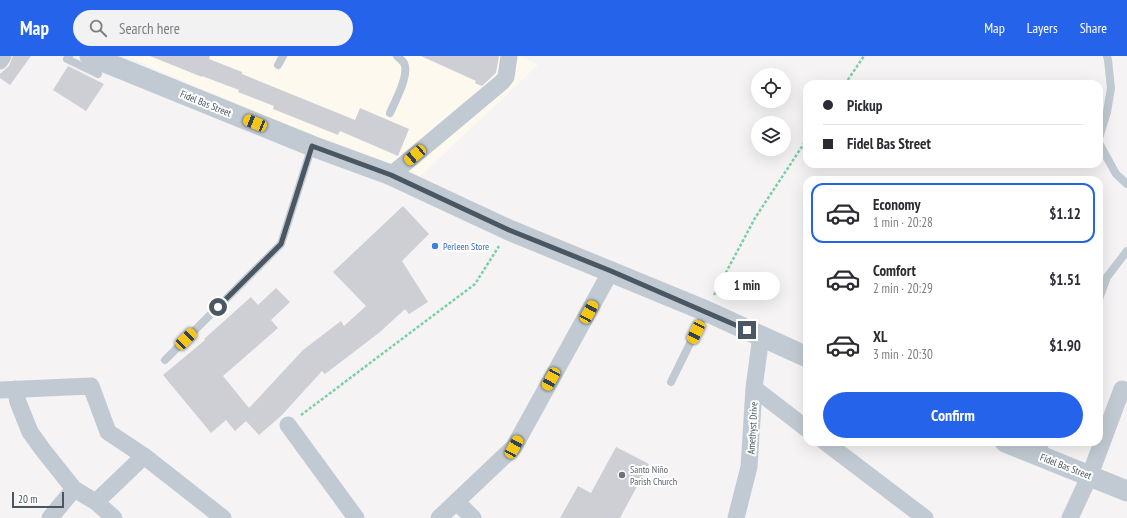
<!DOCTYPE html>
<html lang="en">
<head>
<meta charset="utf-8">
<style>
	body { margin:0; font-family:"PT Sans Narrow",sans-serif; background:#f2f2f3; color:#2b2b33; height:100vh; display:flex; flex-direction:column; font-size:15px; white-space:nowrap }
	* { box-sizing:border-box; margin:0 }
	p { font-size:13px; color:#7c7c81 }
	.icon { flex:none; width:22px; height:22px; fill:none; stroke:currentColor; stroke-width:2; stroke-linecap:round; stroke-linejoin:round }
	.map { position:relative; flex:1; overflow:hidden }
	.drawer { position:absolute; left:803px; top:120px; width:300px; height:270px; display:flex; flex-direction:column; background:#fff; border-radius:12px; box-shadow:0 4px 16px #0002 }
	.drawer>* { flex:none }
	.banner { position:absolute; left:803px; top:24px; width:300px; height:88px; border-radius:12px; box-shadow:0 4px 16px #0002; display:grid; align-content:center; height:88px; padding:0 20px; background:#fff }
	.fabs { position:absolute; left:751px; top:12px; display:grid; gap:8px }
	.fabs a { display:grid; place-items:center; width:40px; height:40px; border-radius:50%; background:#fff; box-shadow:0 4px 16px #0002; font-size:20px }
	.scale { position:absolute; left:12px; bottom:10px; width:52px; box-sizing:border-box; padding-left:4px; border:2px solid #4a5661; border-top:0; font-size:11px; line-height:14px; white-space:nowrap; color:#4a5661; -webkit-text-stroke:3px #fff; paint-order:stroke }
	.end { position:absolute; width:18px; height:18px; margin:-9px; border:5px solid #4a5661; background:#fff; box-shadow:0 0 0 2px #fff }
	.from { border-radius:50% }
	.bubble { position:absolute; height:28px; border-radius:14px; background:#fff; box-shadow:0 4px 16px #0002; font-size:13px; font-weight:800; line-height:28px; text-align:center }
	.car { position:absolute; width:12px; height:24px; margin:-12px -6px; border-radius:5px; box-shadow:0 0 3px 1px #0007; background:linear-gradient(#f5c518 24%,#345 0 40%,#f5c518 0 76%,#345 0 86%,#f5c518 0) }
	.banner b { display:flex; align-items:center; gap:14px; height:38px; font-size:15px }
	.banner b+b { border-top:1px solid #e1e1e2 }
	.banner i { width:10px; height:10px; background:#2b2b33 }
	ul { padding:7px 0 0; list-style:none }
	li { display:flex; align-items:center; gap:12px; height:60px; margin:0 8px 6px; padding:0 12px; border:2px solid transparent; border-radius:12px }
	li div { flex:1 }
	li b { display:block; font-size:15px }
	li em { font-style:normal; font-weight:800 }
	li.on { border-color:#2563eb }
	li>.icon { width:36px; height:36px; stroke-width:1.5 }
	.button { display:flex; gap:8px; margin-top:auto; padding:8px 20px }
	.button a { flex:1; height:46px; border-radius:24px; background:#2563eb; color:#fff; font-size:16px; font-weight:800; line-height:46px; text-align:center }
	header { display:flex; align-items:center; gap:24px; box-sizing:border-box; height:56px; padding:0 20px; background:#2563eb; color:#fff }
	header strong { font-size:19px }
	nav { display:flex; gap:22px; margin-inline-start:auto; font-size:14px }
	.search { width:280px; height:36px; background:#f2f2f3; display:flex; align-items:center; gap:10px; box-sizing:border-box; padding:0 14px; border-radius:22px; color:#7c7c81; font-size:15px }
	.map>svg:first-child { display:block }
	.commercial { fill:#fdf9ef }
	.building { fill:#cdcfd5 }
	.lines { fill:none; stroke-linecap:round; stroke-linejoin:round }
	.path { stroke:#7ad0a6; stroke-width:2.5; stroke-dasharray:3 2; stroke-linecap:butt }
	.service { stroke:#c1cad2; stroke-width:8 }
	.minor { stroke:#c1cad2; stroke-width:17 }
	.tertiary { stroke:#c1cad2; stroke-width:21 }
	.route { stroke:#4a5661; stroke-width:5 }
	.shop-dot { fill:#3f7fe0; stroke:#fff; stroke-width:1.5 }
	.worship-dot { fill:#6b7280; stroke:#fff; stroke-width:1.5 }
	.labels { text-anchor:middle; stroke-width:4; stroke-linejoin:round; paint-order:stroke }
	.street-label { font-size:10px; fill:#4a5661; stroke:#fff }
	.shop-label { font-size:10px; fill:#366cbe; stroke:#fff; text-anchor:start }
	.worship-label { font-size:10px; fill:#5b616d; stroke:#fff; text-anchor:start }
</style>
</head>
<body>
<header>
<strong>Map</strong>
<div class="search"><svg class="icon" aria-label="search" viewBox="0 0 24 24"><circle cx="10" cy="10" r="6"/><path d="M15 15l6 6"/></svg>Search here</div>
<nav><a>Map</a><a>Layers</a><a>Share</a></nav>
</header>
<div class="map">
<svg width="1127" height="462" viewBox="0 0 1127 462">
	<rect width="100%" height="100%" fill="#f5f3f3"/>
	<path class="commercial" d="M125,0H521L538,9L416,124Z"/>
	<path class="building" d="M13,0H31L10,29L0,22V18L9,10Z
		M150,0H210L209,3L242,16V18L355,64L360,52L409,73L398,100L340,75L338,79L273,53L274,50L238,36L239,34L202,20V21Z
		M421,0H499L496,17L482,30L475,27L476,25Z
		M68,10L104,28L86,55L53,34Z
		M403,150L429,178L402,205L428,246L409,258L405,253L380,276L325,318L322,315L282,359L259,379L246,365L235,375L226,364L211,377L163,319L205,284L204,283L251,241L258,249L276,232L290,246L271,264L278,272L223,320L249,352L303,294L341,265L344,270L366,250L333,216Z
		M616,391L649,408L620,462H560L578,430L591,437Z"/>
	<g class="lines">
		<path class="path" d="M845,28L864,0
			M714,239L755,162L807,83
			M301,359L475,228L499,190"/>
		<path class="service" d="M69,0L67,3L98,18
			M278,9L283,0
			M390,57C395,45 410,19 404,7C403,5 399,2 397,0
			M1099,82L1107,56L1111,32L1108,4L1107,0
			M1099,87L1116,118L1127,128
			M1099,243L1107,221L1127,195
			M165,304L281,188L312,90
			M671,326L706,255
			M1040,400L1046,386"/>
		<path class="minor" d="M0,5L3,0
			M391,119L502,26L506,21L509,0
			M754,332L807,373
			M15,333L18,346L30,376L43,394L74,433L96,446L114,462
			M0,334L91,330L108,376L144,400L223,462
			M288,369L356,462
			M825,386L925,462
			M96,446L144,400
			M457,446L473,462
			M50,462L74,433
			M439,462L514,391L611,215
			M736,462L749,411L754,332L761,280
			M1070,462L1090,419L1122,333"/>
		<path class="tertiary" d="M90,0L312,90L391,119L509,174L706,255L807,301
			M1005,386L1127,435"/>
	</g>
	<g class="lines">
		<path class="route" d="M218,251L281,188L312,90L391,119L509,174L611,215L747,274"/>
	</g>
	<circle class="shop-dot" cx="435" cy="190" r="4"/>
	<circle class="worship-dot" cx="622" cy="419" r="4"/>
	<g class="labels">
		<g class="street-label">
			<text transform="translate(206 47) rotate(22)" y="4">Fidel Bas Street</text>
			<text transform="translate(752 372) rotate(-87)" y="4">Amethyst Drive</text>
			<text transform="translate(1066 410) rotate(21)" y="4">Fidel Bas Street</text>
		</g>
		<g class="shop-label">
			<text x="443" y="194">Perleen Store</text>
		</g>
		<g class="worship-label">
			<text x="630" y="417">Santo Niño<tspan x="630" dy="12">Parish Church</tspan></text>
		</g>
	</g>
</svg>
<div class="fabs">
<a><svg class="icon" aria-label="locate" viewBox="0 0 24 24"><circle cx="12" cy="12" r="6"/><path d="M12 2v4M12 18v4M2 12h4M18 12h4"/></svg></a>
<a><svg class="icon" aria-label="layers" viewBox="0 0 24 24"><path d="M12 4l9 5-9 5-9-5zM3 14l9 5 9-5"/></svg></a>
</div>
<div class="scale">20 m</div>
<i class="end from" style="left:218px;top:251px"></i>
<i class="end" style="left:747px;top:274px"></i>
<div class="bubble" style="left:714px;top:216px;width:66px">1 min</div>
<i class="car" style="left:255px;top:67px;rotate:292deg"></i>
<i class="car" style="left:415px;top:99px;rotate:230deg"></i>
<i class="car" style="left:589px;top:256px;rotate:29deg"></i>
<i class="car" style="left:696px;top:276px;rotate:206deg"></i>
<i class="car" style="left:186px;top:283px;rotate:45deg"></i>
<i class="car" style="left:551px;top:323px;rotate:209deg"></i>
<i class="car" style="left:514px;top:391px;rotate:29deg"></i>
<div class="banner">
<b><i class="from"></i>Pickup</b>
<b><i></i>Fidel Bas Street</b>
</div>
<section class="drawer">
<ul>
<li class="on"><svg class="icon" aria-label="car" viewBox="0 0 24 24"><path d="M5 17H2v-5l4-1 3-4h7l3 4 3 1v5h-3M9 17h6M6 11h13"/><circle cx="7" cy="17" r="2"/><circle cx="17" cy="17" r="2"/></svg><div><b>Economy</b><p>1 min · 20:28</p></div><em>$1.12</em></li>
<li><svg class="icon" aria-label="car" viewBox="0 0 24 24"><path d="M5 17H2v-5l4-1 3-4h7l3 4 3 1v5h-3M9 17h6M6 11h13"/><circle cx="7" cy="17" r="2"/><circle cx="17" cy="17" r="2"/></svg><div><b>Comfort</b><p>2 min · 20:29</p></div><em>$1.51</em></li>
<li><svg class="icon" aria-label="car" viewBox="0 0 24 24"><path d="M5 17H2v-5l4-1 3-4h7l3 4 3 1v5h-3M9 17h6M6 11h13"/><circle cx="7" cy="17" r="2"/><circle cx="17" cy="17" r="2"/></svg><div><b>XL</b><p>3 min · 20:30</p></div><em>$1.90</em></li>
</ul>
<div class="button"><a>Confirm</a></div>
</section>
</div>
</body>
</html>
